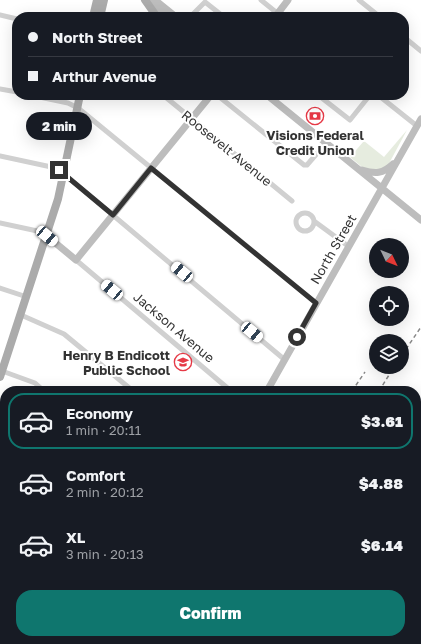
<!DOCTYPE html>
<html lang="en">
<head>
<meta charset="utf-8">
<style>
	body { margin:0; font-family:"Golos Text",sans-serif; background:#20242c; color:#f1f3f6; height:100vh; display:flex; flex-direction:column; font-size:15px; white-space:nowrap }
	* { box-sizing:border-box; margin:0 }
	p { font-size:13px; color:#9ea1a6 }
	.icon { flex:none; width:22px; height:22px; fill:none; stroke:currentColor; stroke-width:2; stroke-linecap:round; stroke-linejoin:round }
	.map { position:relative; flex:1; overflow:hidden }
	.details { position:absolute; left:0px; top:386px; width:421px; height:258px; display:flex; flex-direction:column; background:#171b24; border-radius:16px 16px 0 0; box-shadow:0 4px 16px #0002 }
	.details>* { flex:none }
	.banner { position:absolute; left:12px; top:12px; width:397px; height:88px; border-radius:16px; box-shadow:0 4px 16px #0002; display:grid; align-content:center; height:88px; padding:0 16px; background:#171b24 }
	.needle { width:26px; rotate:133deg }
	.tools { position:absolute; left:369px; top:238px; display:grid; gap:8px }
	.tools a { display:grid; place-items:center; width:40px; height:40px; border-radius:50%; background:#171b24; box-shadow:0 4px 16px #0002; font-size:20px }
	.end { position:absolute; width:18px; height:18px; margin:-9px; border:5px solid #333; background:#fff; box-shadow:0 0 0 2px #fff }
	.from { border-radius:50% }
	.bubble { position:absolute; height:28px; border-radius:14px; background:#171b24; box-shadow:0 4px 16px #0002; font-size:13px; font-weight:800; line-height:28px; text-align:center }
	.car { position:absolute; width:12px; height:24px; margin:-12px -6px; border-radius:5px; box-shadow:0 0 3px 1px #0007; background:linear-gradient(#fff 24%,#345 0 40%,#fff 0 76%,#345 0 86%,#fff 0) }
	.banner b { display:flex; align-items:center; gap:14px; height:38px; font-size:15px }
	.banner b+b { border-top:1px solid #363941 }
	.banner i { width:10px; height:10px; background:#f1f3f6 }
	ul { padding:7px 0 0; list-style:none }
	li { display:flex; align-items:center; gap:12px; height:56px; margin:0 8px 6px; padding:0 8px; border:2px solid transparent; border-radius:16px }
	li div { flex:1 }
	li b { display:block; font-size:15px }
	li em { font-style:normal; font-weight:800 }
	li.on { border-color:#0f766e }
	li>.icon { width:36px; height:36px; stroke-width:1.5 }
	.button { display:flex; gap:8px; margin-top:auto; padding:8px 16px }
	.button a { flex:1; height:46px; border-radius:16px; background:#0f766e; color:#fff; font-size:16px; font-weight:800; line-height:46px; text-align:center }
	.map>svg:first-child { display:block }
	.green { fill:#e6ecdf }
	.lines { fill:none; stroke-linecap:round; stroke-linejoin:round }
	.stream { stroke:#cfe2ee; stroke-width:1.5 }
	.street { stroke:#d0d0d0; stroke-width:5 }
	.secondary { stroke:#bdbdbd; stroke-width:7 }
	.primary { stroke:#ababab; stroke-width:8 }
	.rail { stroke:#888; stroke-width:1.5; stroke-dasharray:4 3; stroke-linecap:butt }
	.route { stroke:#333; stroke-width:5 }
	.labels { text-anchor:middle; stroke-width:4; stroke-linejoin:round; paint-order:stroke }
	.poi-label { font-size:13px; font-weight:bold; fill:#333; stroke:#fff }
	.street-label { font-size:13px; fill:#333; stroke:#fff }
</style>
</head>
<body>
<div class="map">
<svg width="421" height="644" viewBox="0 0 421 644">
	<rect width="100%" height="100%" fill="#fff"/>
	<path class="green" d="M407,130L386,169L368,172L350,157L364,141L384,157Z"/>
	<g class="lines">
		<path class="stream" d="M282,641L284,639"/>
		<path class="street" d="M261,0L282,17
			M359,0L380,17
			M0,15L17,19
			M190,17L205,2L224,17
			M404,37L421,51
			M0,89L17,92
			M30,95L68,103L78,108L316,303
			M163,95L292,201
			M217,95L304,165H307L326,143
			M318,95L350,120L370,95
			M378,95L417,126
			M0,156L56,168L64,174L285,360
			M296 222a9 9 0 1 1 18 0a9 9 0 1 1-18 0Z
			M314,221L348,246
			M0,223L42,232L47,236
			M76,260L231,391
			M0,288L27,297
			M21,315L64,334L133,391
			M2,371L35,383L44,391
			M416,415L421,409
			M416,450L421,454
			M416,523L421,527
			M0,551L5,544
			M0,620L5,613
			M43,639L49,644
			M395,639L401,644
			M15,644L19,639
			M168,644L172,639
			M288,644L292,639"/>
		<path class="secondary" d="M155,0L176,17
			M148,1L167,17
			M275,17L288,0
			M267,95L421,220
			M362,170C375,174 383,174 393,164
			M47,236L76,260L211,95
			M267,391L421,119
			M416,582L421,576
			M416,593L421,597
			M94,644L99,639
			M364,644L368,639"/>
		<path class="primary" d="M145,0L157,17
			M93,17L97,0
			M100,17L104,0
			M0,377L58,199L80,95"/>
		<path class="rail" d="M402,355L421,327
			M352,391L365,372
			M379,391L394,367
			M213,644L216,639"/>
	</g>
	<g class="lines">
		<path class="route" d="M59,170L113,215L151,168L316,303L297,337"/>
	</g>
	<defs>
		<symbol id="bank-ring" viewBox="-11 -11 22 22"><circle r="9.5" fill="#fff" stroke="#e63946" stroke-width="1.5"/><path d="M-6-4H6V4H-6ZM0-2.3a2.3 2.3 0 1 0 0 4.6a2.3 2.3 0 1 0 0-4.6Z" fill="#e63946"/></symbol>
		<symbol id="school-ring" viewBox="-11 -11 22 22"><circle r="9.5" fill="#fff" stroke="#e63946" stroke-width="1.5"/><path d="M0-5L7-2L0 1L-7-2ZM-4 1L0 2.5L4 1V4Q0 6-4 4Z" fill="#e63946"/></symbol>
	</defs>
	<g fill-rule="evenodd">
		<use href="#bank-ring" x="305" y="106" width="20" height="20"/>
		<use href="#school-ring" x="173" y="352" width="20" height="20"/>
	</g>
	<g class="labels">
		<g class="poi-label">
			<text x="315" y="140">Visions Federal<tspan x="315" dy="15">Credit Union</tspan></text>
			<text x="170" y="360" text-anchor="end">Henry B Endicott<tspan x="170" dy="15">Public School</tspan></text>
		</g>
		<g class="street-label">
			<text transform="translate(227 148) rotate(39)" y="5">Roosevelt Avenue</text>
			<text transform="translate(333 249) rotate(-60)" y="5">North Street</text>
			<text transform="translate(174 327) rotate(40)" y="5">Jackson Avenue</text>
		</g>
	</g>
</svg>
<div class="tools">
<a><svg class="needle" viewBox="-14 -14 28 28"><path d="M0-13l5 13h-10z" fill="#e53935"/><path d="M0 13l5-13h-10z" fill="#9ea1a6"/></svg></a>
<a><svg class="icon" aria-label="locate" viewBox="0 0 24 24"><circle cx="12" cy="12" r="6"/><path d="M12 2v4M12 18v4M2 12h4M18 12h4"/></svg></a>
<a><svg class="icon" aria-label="layers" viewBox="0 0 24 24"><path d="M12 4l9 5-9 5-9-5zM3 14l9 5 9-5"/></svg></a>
</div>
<i class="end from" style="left:297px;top:337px"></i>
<i class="end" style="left:59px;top:170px"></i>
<div class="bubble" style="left:26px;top:112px;width:66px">2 min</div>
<i class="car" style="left:47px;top:236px;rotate:130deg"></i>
<i class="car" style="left:182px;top:272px;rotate:310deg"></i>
<i class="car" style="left:112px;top:290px;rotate:310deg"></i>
<i class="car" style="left:252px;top:332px;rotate:130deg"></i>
<div class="banner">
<b><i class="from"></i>North Street</b>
<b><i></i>Arthur Avenue</b>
</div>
<section class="details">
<ul>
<li class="on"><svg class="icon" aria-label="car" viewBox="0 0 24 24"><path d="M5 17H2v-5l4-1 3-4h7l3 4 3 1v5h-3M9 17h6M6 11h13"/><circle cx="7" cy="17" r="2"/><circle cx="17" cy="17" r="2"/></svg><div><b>Economy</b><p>1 min · 20:11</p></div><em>$3.61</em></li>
<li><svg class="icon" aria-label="car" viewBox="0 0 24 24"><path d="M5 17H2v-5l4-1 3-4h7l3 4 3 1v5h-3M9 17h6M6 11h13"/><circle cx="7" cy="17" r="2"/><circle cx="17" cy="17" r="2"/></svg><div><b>Comfort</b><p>2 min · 20:12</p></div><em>$4.88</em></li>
<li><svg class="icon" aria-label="car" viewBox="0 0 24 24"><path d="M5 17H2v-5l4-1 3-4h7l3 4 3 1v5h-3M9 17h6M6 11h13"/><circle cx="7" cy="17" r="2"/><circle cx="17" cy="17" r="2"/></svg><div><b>XL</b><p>3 min · 20:13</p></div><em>$6.14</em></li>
</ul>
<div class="button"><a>Confirm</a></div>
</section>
</div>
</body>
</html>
